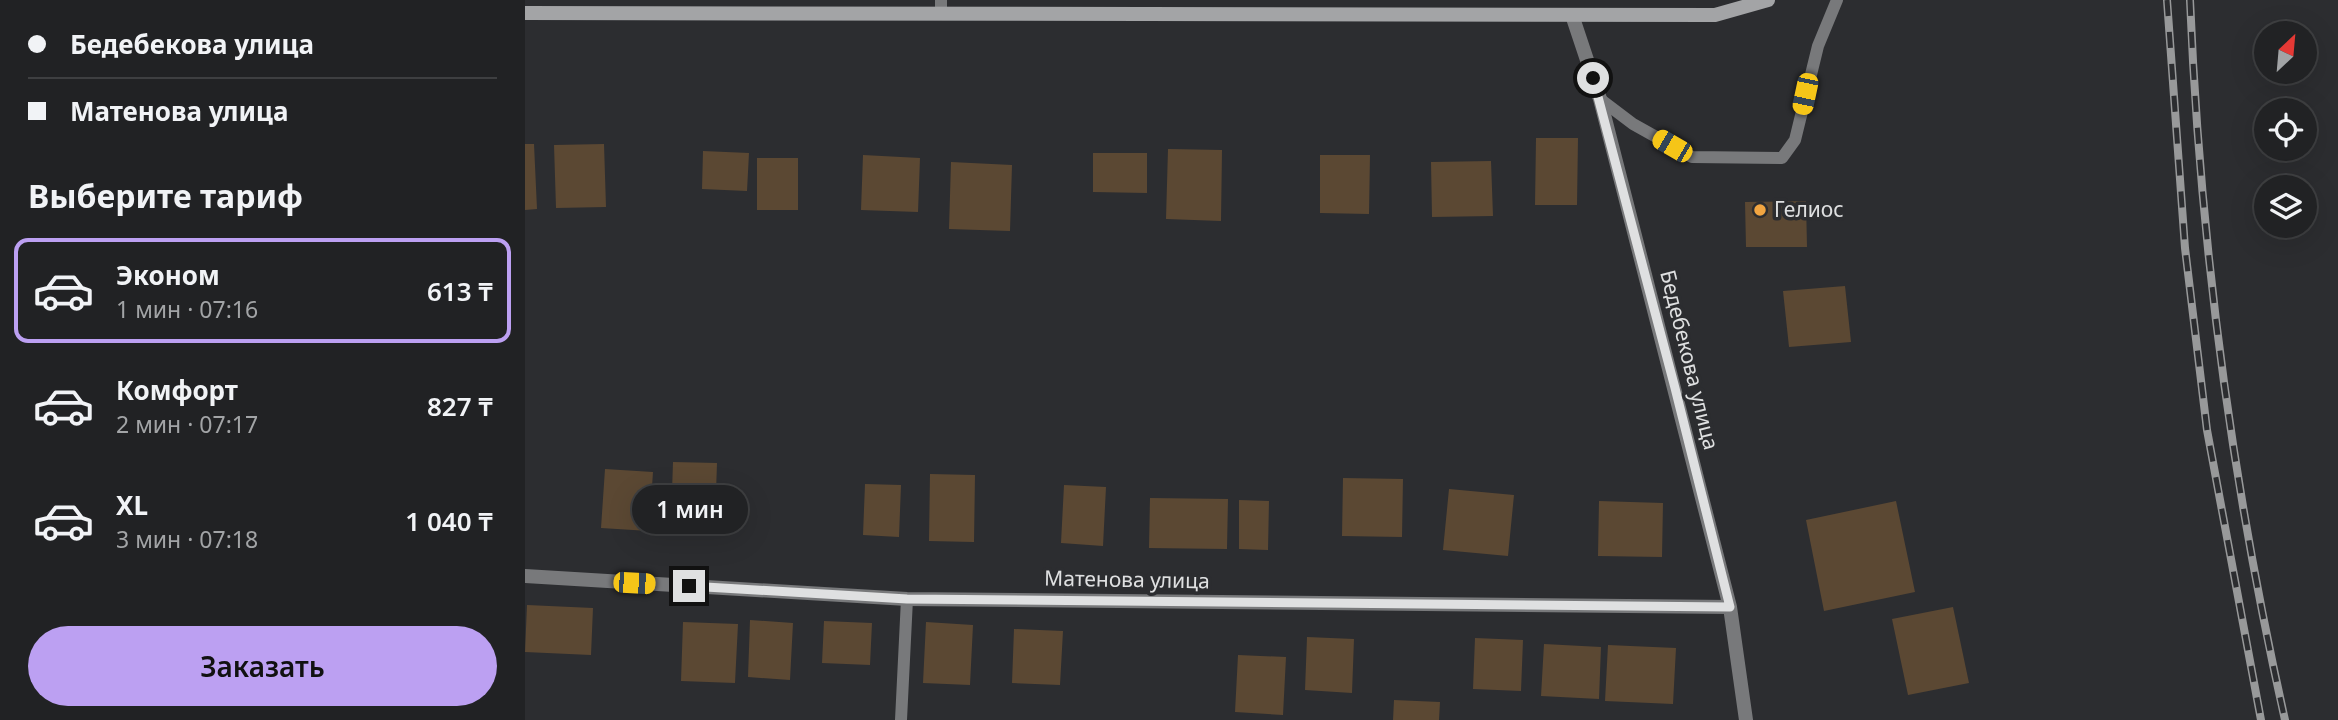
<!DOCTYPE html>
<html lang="ru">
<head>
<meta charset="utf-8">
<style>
	body { margin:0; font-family:"Noto Sans",sans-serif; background:#2d2f31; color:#f1f3f6; height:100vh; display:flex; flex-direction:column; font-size:26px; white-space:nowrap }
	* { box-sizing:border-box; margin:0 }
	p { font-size:23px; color:#a2a4a6 }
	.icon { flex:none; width:38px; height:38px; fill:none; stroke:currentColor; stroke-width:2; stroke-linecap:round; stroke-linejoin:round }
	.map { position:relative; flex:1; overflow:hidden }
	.drawer { display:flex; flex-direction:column; background:#212224; width:525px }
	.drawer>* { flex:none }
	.top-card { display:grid; align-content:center; height:154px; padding:0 28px; background:#212224 }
	.needle { width:46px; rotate:26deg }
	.buttons { position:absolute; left:1729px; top:21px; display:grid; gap:14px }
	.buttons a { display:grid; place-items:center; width:63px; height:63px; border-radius:50%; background:#212224; box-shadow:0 7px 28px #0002,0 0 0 2px #3e3f41; font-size:35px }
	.end { position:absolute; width:32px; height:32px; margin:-16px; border:9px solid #dfe0e1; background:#111; box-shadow:0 0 0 4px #111 }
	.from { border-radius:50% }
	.bubble { position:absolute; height:49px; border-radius:24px; background:#212224; box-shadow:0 7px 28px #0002,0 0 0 2px #3e3f41; font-size:23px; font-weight:600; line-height:49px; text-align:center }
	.car { position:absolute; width:21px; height:42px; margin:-21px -10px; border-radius:9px; box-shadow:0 0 5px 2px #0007; background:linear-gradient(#f5c518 24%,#345 0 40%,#f5c518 0 76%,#345 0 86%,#f5c518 0) }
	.top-card b { display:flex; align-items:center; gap:24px; height:66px; font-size:26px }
	.top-card b+b { border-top:2px solid #3e3f41 }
	.top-card i { width:18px; height:18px; background:#f1f3f6 }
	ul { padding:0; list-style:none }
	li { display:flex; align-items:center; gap:21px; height:105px; margin:0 14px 10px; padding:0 14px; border:4px solid transparent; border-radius:14px }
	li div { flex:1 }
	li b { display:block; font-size:26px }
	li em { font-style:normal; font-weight:600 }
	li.current { border-color:#bca0f2 }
	li>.icon { width:63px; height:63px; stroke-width:1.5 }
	h2 { padding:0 28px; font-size:32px; line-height:84px }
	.action { display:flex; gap:14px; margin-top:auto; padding:14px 28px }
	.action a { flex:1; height:80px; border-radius:42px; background:#bca0f2; color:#111; font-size:28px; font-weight:600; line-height:80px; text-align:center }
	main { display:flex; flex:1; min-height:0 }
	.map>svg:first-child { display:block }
	.building { fill:#5b4833 }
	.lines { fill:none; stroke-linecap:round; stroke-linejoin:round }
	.lane { stroke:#78797b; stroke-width:12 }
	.street { stroke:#78797b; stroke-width:14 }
	.secondary { stroke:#a3a4a6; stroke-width:14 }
	.rail-casing { stroke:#98999a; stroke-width:8 }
	.rail { stroke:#2c2d30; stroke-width:5; stroke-dasharray:16; stroke-linecap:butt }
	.route { stroke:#dfe0e1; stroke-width:9 }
	.poi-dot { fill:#f2a541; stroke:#2c2d30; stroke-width:2.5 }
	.labels { text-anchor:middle; stroke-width:7; stroke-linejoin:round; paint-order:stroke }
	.poi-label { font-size:21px; fill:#dfe0e1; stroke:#2c2d30; text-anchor:start }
	.street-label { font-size:21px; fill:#dfe0e1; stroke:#2c2d30 }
</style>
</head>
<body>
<main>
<section class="drawer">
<div class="top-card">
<b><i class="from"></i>Бедебекова улица</b>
<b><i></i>Матенова улица</b>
</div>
<h2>Выберите тариф</h2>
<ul>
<li class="current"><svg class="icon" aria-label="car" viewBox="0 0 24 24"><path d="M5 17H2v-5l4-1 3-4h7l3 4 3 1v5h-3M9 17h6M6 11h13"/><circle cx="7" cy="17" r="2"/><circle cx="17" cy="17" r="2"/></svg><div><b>Эконом</b><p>1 мин · 07:16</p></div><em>613 ₸</em></li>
<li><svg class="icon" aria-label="car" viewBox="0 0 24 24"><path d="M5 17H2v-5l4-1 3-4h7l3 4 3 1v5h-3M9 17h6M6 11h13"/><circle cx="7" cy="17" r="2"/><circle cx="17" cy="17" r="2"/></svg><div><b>Комфорт</b><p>2 мин · 07:17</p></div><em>827 ₸</em></li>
<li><svg class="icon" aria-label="car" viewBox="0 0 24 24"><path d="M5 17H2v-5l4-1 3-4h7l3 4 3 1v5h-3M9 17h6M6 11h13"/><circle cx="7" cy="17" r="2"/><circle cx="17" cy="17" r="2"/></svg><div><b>XL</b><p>3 мин · 07:18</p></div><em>1 040 ₸</em></li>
</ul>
<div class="action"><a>Заказать</a></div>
</section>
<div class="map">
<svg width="1813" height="720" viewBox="0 0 1813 720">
	<rect width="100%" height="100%" fill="#2c2d30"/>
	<path class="building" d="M1011,138H1053L1052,205H1010Z
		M0,144H9L12,209L0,210Z
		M79,144L81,207L31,208L29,145Z
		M643,149L697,150L696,221L641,219Z
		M178,151L224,153L222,191L177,189Z
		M568,153H622V193L568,192Z
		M338,155L395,158L393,212L336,210Z
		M795,155H845L844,214L795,213Z
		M232,158H273V210H232Z
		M966,161L968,216L907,217L906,162Z
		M426,162L487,165L485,231L424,229Z
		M1281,201L1282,247H1221L1220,202Z
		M1320,286L1326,342L1264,347L1258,291Z
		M148,462L192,463L190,523L146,521Z
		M80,469L128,472L124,531L76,528Z
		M405,474L450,475L449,542L404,541Z
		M818,478L878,479L877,537L817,536Z
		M340,484L376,485L374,537L338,535Z
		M539,485L581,487L578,546L536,543Z
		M924,489L989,495L983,556L918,550Z
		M625,498L703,499L702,549L624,548Z
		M714,500L744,501L743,550L714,549Z
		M1074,501L1138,503L1137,557L1073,556Z
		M1371,501L1390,592L1299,611L1281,520Z
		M2,605L68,608L66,655L0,652Z
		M1428,607L1444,683L1383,695L1367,619Z
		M225,620L268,623L265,680L223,677Z
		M299,621L347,623L345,665L297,663Z
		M158,622L213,624L210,683L156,681Z
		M401,622L448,625L445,685L398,683Z
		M489,629L538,631L535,685L487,683Z
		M782,637L829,639L827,693L780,690Z
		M950,638L998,640L996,691L948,689Z
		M1019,644L1076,647L1074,699L1016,696Z
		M1083,645L1151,648L1148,704L1080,701Z
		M713,655L761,657L758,715L710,712Z
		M869,700L915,702L914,720H868Z"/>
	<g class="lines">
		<path class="lane" d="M416,0V13
			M1075,99L1108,124L1167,157L1257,158L1270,140L1293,46L1312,0
			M376,720L382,599"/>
		<path class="street" d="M1047,15L1075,99L1205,607L1221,720
			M0,576L382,599L1205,607"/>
		<path class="secondary" d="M0,13L1190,15L1243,0"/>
		<defs>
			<path id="rail" d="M1642,0L1660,248L1682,430L1736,720
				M1665,0C1675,242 1707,484 1760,720"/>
		</defs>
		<use href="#rail" class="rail-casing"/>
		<use href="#rail" class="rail"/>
	</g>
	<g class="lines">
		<path class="route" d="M164,586L382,599L1205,607L1150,388L1068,78"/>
	</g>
	<circle class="poi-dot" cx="1235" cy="210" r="7"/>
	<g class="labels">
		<g class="poi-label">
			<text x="1249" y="217">Гелиос</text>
		</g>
		<g class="street-label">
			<text transform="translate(1164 360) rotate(76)" y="7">Бедебекова улица</text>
			<text transform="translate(602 580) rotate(1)" y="7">Матенова улица</text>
		</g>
	</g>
</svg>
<div class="buttons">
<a><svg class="needle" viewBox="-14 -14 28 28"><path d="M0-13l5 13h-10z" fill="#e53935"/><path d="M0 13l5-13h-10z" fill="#a2a4a6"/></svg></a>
<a><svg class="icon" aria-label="locate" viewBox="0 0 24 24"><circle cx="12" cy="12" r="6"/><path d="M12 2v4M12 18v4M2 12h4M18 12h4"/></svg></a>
<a><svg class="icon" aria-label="layers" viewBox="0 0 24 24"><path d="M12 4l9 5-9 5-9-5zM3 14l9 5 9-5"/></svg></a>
</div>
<i class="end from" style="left:1068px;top:78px"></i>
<i class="end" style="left:164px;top:586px"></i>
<div class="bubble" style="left:107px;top:485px;width:116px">1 мин</div>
<i class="car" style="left:1280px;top:94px;rotate:192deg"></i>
<i class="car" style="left:1147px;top:146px;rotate:300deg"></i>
<i class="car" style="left:109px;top:583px;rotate:93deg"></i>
</div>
</main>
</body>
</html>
